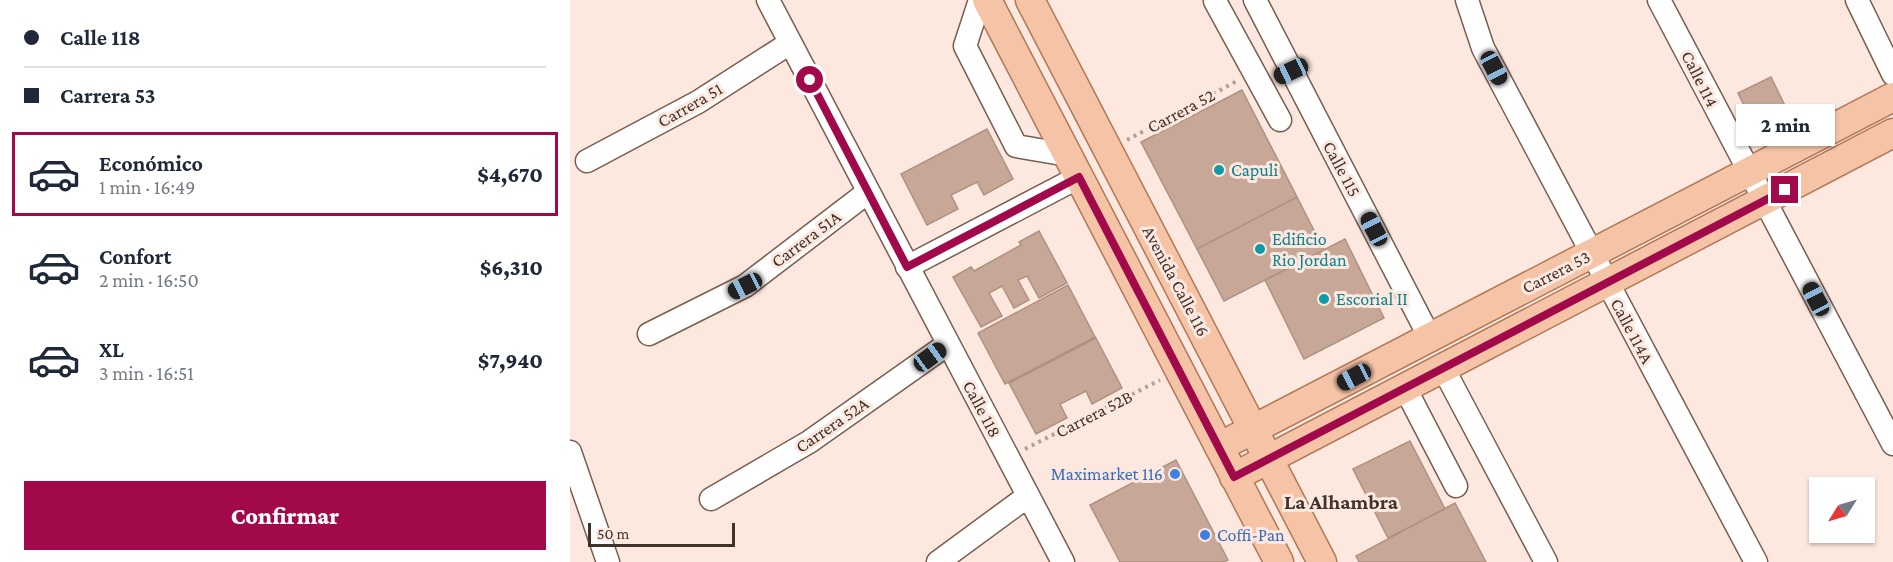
<!DOCTYPE html>
<html lang="es">
<head>
<meta charset="utf-8">
<style>
	body { margin:0; font-family:"Crimson Pro",serif; background:#f2f2f3; color:#1f2937; height:100vh; display:flex; flex-direction:column; font-size:22px; white-space:nowrap }
	* { box-sizing:border-box; margin:0 }
	p { font-size:20px; color:#747a83 }
	.icon { flex:none; width:33px; height:33px; fill:none; stroke:currentColor; stroke-width:2; stroke-linecap:round; stroke-linejoin:round }
	.map { position:relative; flex:1; overflow:hidden }
	.side { display:flex; flex-direction:column; background:#fff; width:570px }
	.side>* { flex:none }
	.top-card { display:grid; align-content:center; height:132px; padding:0 24px; background:#fff }
	.needle { width:39px; rotate:233deg }
	.tools { position:absolute; left:1239px; top:477px; display:grid; gap:12px }
	.tools a { display:grid; place-items:center; width:66px; height:66px; border-radius:0px; background:#fff; box-shadow:0 2px 4px #0004; font-size:30px }
	.scale { position:absolute; left:18px; bottom:15px; width:147px; box-sizing:border-box; padding-left:6px; border:3px solid #40332c; border-top:0; font-size:16px; line-height:21px; white-space:nowrap; color:#40332c; -webkit-text-stroke:4px #fce8de; paint-order:stroke }
	.end { position:absolute; width:27px; height:27px; margin:-14px; border:8px solid #a1094b; background:#fff; box-shadow:0 0 0 3px #fff }
	.from { border-radius:50% }
	.bubble { position:absolute; height:42px; border-radius:0px; background:#fff; box-shadow:0 2px 4px #0004; font-size:20px; font-weight:800; line-height:42px; text-align:center }
	.car { position:absolute; width:18px; height:36px; margin:-18px -9px; border-radius:8px; box-shadow:0 0 4px 2px #0007; background:linear-gradient(#222 24%,#8ab4d8 0 40%,#222 0 76%,#8ab4d8 0 86%,#222 0) }
	.top-card b { display:flex; align-items:center; gap:21px; height:57px; font-size:22px }
	.top-card b+b { border-top:2px solid #e0e1e3 }
	.top-card i { width:15px; height:15px; background:#1f2937 }
	ul { padding:0; list-style:none }
	li { display:flex; align-items:center; gap:18px; height:84px; margin:0 12px 9px; padding:0 12px; border:3px solid transparent; border-radius:0px }
	li div { flex:1 }
	li b { display:block; font-size:22px }
	li em { font-style:normal; font-weight:800 }
	li.current { border-color:#a1094b }
	li>.icon { width:54px; height:54px; stroke-width:1.5 }
	.primary-button { display:flex; gap:12px; margin-top:auto; padding:12px 24px }
	.primary-button a { flex:1; height:69px; border-radius:0px; background:#a1094b; color:#fff; font-size:24px; font-weight:800; line-height:69px; text-align:center }
	main { display:flex; flex:1; min-height:0 }
	.map>svg:first-child { display:block }
	.building { fill:#c7a898; stroke:#b09181; stroke-width:1.5 }
	.lines { fill:none; stroke-linecap:round; stroke-linejoin:round }
	.minor-casing { stroke:#795d4e; stroke-width:25 }
	.major-casing { stroke:#b27756; stroke-width:31 }
	.path { stroke:#b3a198; stroke-width:4; stroke-dasharray:3 4.5; stroke-linecap:butt }
	.minor { stroke:#fff; stroke-width:22 }
	.major { stroke:#f5c4a7; stroke-width:28 }
	.route { stroke:#a1094b; stroke-width:8 }
	.culture-dot { fill:#0f9aa8; stroke:#fce8de; stroke-width:2 }
	.shop-dot { fill:#3f7fe0; stroke:#fce8de; stroke-width:2 }
	.labels { text-anchor:middle; stroke-width:6; stroke-linejoin:round; paint-order:stroke }
	.street-label { font-size:18px; fill:#40332c; stroke:#fce8de }
	.culture-label { font-size:18px; fill:#0d838f; stroke:#fce8de; text-anchor:start }
	.shop-label { font-size:18px; fill:#366cbe; stroke:#fce8de; text-anchor:end }
	.quarter-label { font-size:21px; font-weight:bold; fill:#40332c; stroke:#fce8de }
</style>
</head>
<body>
<main>
<section class="side">
<div class="top-card">
<b><i class="from"></i>Calle 118</b>
<b><i></i>Carrera 53</b>
</div>
<ul>
<li class="current"><svg class="icon" aria-label="car" viewBox="0 0 24 24"><path d="M5 17H2v-5l4-1 3-4h7l3 4 3 1v5h-3M9 17h6M6 11h13"/><circle cx="7" cy="17" r="2"/><circle cx="17" cy="17" r="2"/></svg><div><b>Económico</b><p>1 min · 16:49</p></div><em>$4,670</em></li>
<li><svg class="icon" aria-label="car" viewBox="0 0 24 24"><path d="M5 17H2v-5l4-1 3-4h7l3 4 3 1v5h-3M9 17h6M6 11h13"/><circle cx="7" cy="17" r="2"/><circle cx="17" cy="17" r="2"/></svg><div><b>Confort</b><p>2 min · 16:50</p></div><em>$6,310</em></li>
<li><svg class="icon" aria-label="car" viewBox="0 0 24 24"><path d="M5 17H2v-5l4-1 3-4h7l3 4 3 1v5h-3M9 17h6M6 11h13"/><circle cx="7" cy="17" r="2"/><circle cx="17" cy="17" r="2"/></svg><div><b>XL</b><p>3 min · 16:51</p></div><em>$7,940</em></li>
</ul>
<div class="primary-button"><a>Confirmar</a></div>
</section>
<div class="map">
<svg width="1323" height="562" viewBox="0 0 1323 562">
	<rect width="100%" height="100%" fill="#fce8de"/>
	<path class="building" d="M1201,77L1217,110L1184,126L1168,93Z
		M672,90L727,197L627,249L571,142Z
		M417,129L443,179L414,195L407,182L381,195L388,209L357,225L331,174Z
		M727,197L754,250L654,301L627,249Z
		M469,231L497,283L469,298L457,276L448,280L459,300L444,308L432,286L419,293L432,316L411,327L383,277L401,267L404,271L451,245L449,242Z
		M775,239L814,318L734,359L695,280Z
		M498,285L525,337L435,384L408,333Z
		M526,338L552,388L522,404L516,391L490,404L497,418L466,434L439,383Z
		M840,441L875,509L818,538L783,469Z
		M606,460L658,560L653,562H550L520,505Z
		M885,503L916,562H789L786,556Z"/>
	<g class="lines">
		<defs>
			<path id="minor" d="M198,0L493,562
				M410,0L395,46L446,146L498,155
				M685,0L860,338
				M897,0L913,48L1186,562
				M1089,0L1323,444
				M1287,0L1323,74
				M645,1L710,120
				M17,161L128,102L220,43
				M337,267L509,177
				M79,334L175,286L298,192
				M873,368L976,562
				M835,388L886,486
				M0,452L38,562
				M141,499L239,442L378,344
				M368,562L458,496"/>
			<path id="major" d="M417,0L709,562
				M460,0L752,562
				M649,447L1323,97
				M664,477L1323,133"/>
		</defs>
		<use href="#minor" class="minor-casing"/>
		<use href="#major" class="major-casing"/>
		<path class="path" d="M557,140L667,81
			M455,449L590,380"/>
		<use href="#minor" class="minor"/>
		<use href="#major" class="major"/>
	</g>
	<g class="lines">
		<path class="route" d="M240,80L337,267L509,177L664,477L1215,190"/>
	</g>
	<g class="culture-dot">
		<circle cx="649" cy="170" r="6"/>
		<circle cx="690" cy="249" r="6"/>
		<circle cx="754" cy="299" r="6"/>
	</g>
	<g class="shop-dot">
		<circle cx="605" cy="474" r="6"/>
		<circle cx="635" cy="535" r="6"/>
	</g>
	<g class="labels">
		<g class="street-label">
			<text transform="translate(1130 79) rotate(63)" y="6">Calle 114</text>
			<text transform="translate(120 105) rotate(-30)" y="6">Carrera 51</text>
			<text transform="translate(611 111) rotate(-28)" y="6">Carrera 52</text>
			<text transform="translate(772 169) rotate(62)" y="6">Calle 115</text>
			<text transform="translate(236 239) rotate(-37)" y="6">Carrera 51A</text>
			<text transform="translate(986 272) rotate(-27)" y="6">Carrera 53</text>
			<text transform="translate(606 281) rotate(62)" y="6">Avenida Calle 116</text>
			<text transform="translate(1062 331) rotate(62)" y="6">Calle 114A</text>
			<text transform="translate(412 409) rotate(62)" y="6">Calle 118</text>
			<text transform="translate(524 414) rotate(-27)" y="6">Carrera 52B</text>
			<text transform="translate(262 425) rotate(-34)" y="6">Carrera 52A</text>
		</g>
		<g class="culture-label">
			<text x="661" y="176">Capuli</text>
			<text x="702" y="245">Edificio<tspan x="702" dy="21">Rio Jordan</tspan></text>
			<text x="766" y="305">Escorial II</text>
		</g>
		<g class="shop-label">
			<text x="593" y="480">Maximarket 116</text>
			<text x="647" y="541" text-anchor="start">Coffi-Pan</text>
		</g>
		<g class="quarter-label">
			<text x="771" y="509">La Alhambra</text>
		</g>
	</g>
</svg>
<div class="tools">
<a><svg class="needle" viewBox="-14 -14 28 28"><path d="M0-13l5 13h-10z" fill="#e53935"/><path d="M0 13l5-13h-10z" fill="#747a83"/></svg></a>
</div>
<div class="scale">50 m</div>
<i class="end from" style="left:240px;top:80px"></i>
<i class="end" style="left:1215px;top:190px"></i>
<div class="bubble" style="left:1166px;top:104px;width:99px">2 min</div>
<i class="car" style="left:924px;top:68px;rotate:152deg"></i>
<i class="car" style="left:721px;top:71px;rotate:245deg"></i>
<i class="car" style="left:804px;top:229px;rotate:332deg"></i>
<i class="car" style="left:175px;top:286px;rotate:243deg"></i>
<i class="car" style="left:1246px;top:299px;rotate:332deg"></i>
<i class="car" style="left:360px;top:357px;rotate:54deg"></i>
<i class="car" style="left:784px;top:377px;rotate:242deg"></i>
</div>
</main>
</body>
</html>
